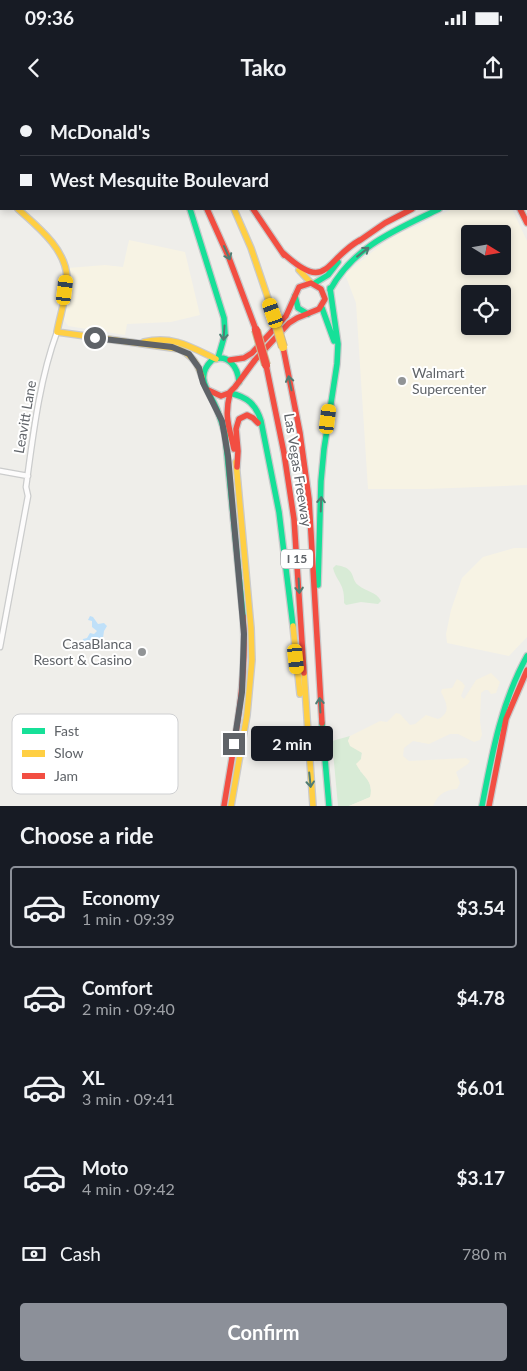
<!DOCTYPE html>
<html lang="en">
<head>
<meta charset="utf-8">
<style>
	body { margin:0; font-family:Lato,sans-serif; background:#242831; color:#f1f3f6; height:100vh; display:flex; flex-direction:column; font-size:19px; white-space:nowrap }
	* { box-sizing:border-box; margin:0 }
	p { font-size:16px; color:#9ea1a6 }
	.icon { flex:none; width:28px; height:28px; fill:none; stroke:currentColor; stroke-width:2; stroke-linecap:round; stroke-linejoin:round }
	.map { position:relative; height:706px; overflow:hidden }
	.side { display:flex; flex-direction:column; background:#171b24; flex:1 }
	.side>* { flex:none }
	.banner { position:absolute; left:0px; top:0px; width:528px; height:110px; box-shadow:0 2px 8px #0003; display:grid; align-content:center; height:110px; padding:0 20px; background:#171b24 }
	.needle { width:32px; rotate:101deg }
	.buttons { position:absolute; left:461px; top:125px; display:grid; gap:10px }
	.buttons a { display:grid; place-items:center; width:50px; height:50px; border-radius:5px; background:#171b24; box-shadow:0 2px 8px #0003; font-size:25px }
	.end { position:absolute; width:22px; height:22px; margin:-11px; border:6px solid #5f6368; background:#fff; box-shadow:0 0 0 2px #fff }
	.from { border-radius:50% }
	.bubble { position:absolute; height:35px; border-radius:5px; background:#171b24; box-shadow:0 2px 8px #0003; font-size:16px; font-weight:700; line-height:35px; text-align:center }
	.car { position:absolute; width:15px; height:30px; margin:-15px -8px; border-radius:6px; box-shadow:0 0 4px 1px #0007; background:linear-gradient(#f5c518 24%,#345 0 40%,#f5c518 0 76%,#345 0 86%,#f5c518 0) }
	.banner b { display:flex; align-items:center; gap:18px; height:48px; font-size:19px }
	.banner b+b { border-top:1px solid #363941 }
	.banner i { width:12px; height:12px; background:#f1f3f6 }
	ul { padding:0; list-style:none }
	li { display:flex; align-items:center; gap:15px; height:82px; margin:0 10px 8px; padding:0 10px; border:2px solid transparent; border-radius:5px }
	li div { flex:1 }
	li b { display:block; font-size:19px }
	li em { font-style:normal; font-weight:700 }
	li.selected { border-color:#8c9099 }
	li>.icon { width:45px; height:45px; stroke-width:1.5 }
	h2 { padding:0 20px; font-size:22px; line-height:60px }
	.pay { display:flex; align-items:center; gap:12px; height:55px; padding:0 20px; font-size:19px }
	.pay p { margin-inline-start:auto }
	.cta { display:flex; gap:10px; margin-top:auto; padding:10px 20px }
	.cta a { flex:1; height:58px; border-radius:5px; background:#8c9099; color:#fff; font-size:20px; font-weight:700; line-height:58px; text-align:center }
	.status { display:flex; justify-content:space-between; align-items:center; height:35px; padding:0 25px; background:#171b24; direction:ltr }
	.status svg { height:14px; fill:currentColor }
	header { display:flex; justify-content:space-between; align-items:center; height:65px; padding:0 20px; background:#171b24; font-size:22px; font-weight:700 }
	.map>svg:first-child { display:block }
	.commercial { fill:#f7f3e4; fill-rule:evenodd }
	.green { fill:#d8ebd6 }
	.sand { fill:#f6f1e1 }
	.water { fill:#bfe0f9 }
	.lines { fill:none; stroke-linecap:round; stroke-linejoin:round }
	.street-casing { stroke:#cbcccc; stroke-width:7 }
	.fast-casing { stroke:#cacacb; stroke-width:8 }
	.slow-casing { stroke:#cacacb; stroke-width:8 }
	.jam-casing { stroke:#cacacb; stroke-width:8 }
	.street { stroke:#fdfcfc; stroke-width:4.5 }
	.fast { stroke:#16e098; stroke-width:5.5 }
	.slow { stroke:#ffcf43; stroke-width:5.5 }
	.jam { stroke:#f24e42; stroke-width:5.5 }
	.slow-bridge-casing { stroke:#c8b996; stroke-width:10; stroke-linecap:butt }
	.jam-bridge-casing { stroke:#c8b996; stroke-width:10; stroke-linecap:butt }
	.slow-bridge { stroke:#ffcf43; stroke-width:8 }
	.jam-bridge { stroke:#f24e42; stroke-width:8 }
	.oneway { stroke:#507c72 }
	.route { stroke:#5f6368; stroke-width:6 }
	.poi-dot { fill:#919496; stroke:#fff; stroke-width:2 }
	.labels { text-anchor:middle; stroke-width:4; stroke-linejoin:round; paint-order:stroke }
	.shield { fill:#fff; stroke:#8f9295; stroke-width:1 }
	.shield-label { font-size:12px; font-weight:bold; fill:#5f6368 }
	.poi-label { font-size:14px; fill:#5f6368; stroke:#fff; text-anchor:start }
	.street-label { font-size:14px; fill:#5f6368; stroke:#fff }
	.key { fill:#fff; stroke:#cfd0d2; stroke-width:1 }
	.key-label { font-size:14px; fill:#5f6368 }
</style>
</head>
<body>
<div class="status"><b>09:36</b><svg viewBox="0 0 49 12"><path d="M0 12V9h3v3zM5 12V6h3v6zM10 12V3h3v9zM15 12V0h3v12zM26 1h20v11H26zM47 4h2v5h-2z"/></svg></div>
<header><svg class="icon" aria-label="back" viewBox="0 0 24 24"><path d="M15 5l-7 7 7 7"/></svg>Tako<svg class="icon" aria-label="share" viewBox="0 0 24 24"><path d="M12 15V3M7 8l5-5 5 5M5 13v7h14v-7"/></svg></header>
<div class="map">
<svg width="527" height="706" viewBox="0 0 527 706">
	<rect width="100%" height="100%" fill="#efeeea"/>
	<path class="commercial" d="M452,109H512L527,141V385L427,389H368L356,203L345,174L377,148L398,134L420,125ZM470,134H502V166H470ZM470,194H502V226H470Z
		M129,140L185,152L200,215L171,222L127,224L125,235L68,226L64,220L70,188L68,168L105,165L123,167Z
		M514,448H527V537L509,556L447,543L446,534L451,510L462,478L483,457Z"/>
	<path class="green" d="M336,465C341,466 347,467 350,471C354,476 353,481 358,485C366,492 376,491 381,501L378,504L361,502L346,505L344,503C345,483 337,483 333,468Z
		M350,636L348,641L362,652L360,671C369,678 372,686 371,697L349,706H338L332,641Z"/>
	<path class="sand" d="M491,573L500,582L496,593L491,594L488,590H485L481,593L480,621L482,635L480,640L474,642L458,634H450L429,644L413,641L404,648L403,656L409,661L466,658L470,661L468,664L456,672L460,683L457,689C444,690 438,695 433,706H349L370,697C374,680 363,678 356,664L361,659L362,653L350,646L348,641L350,636L380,621L387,622L396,613L400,614L410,625L415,624L426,615L438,619C451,613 447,603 441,592L442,589L452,588L457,579L462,582L465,586L461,596L464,599L476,580Z"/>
	<path class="water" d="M90,516L93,517L98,524L104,523L107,526L104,531L103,538H96L94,544L85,545L82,544L83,539L87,538L90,533L94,534L97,531L92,527V521L88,520Z"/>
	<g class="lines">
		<defs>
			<path id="street" d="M0,371L28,376
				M0,547L28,396L26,387C33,336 39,281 57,232"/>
			<path id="fast" d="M526,52H527
				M526,101L527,102
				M190,109L224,218L225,234L218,258
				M315,183L328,175L338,162
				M330,190C354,146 396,130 439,109
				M295,196L298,208L308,214
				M322,208L334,241
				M239,282C238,267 228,253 212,260C196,276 206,287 214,303C219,313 222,323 225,334L243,516
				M230,293C247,297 256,304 261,321L279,412L293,526
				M318,485L321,381L324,349L337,264L338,244L330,188
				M322,623L329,706
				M482,706C492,654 501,603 527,556"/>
			<path id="slow" d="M141,0L142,1
				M151,0L152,1
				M475,0V1
				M526,65L527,64
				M18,109C38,127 66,149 67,178C67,196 60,215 57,232L179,249C192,255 198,264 202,277
				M234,109L251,148L273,213
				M299,170L311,183
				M144,242C172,235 191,247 216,259
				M293,526L300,594
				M304,573L313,706
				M231,706L247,615L252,560L251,528L236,362"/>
			<path id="jam" d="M181,0L182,1
				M187,0L188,1
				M467,0L468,1
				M0,92L1,93
				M207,109L229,158L256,230
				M253,109L284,155
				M520,109L527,123
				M359,141L385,123L412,109
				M282,152C328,195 324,160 360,140
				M283,247L300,333L309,399L322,623
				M266,265L284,353L294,419L304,573
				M208,290L221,296L229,293L235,287L255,260L289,223L297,218L319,209L325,199L321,189L311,183L299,187L286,216L252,253L244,258L230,260
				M230,293C224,317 229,326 234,349
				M237,367L238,351L236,329L239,319L247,315L253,318L258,323
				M224,706C234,643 248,580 243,516
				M489,706L506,619L527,570"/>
		</defs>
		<use href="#street" class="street-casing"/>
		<use href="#fast" class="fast-casing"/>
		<use href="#slow" class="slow-casing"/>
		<use href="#jam" class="jam-casing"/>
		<use href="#street" class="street"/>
		<use href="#fast" class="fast"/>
		<use href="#slow" class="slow"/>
		<use href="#jam" class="jam"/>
		<defs>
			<path id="slow-bridge" d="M273,213L283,247"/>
			<path id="jam-bridge" d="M256,230L266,265"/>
		</defs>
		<use href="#slow-bridge" class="slow-bridge-casing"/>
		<use href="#jam-bridge" class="jam-bridge-casing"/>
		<use href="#slow-bridge" class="slow-bridge"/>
		<use href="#jam-bridge" class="jam-bridge"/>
	</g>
	<defs><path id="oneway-shaft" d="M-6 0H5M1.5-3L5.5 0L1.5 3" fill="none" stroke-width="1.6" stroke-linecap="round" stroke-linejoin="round" transform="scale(1.25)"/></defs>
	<g class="oneway">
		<use href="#oneway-shaft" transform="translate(363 152) rotate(-38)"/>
		<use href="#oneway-shaft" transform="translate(227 153) rotate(66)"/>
		<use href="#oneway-shaft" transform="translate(224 233) rotate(94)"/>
		<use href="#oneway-shaft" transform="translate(290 283) rotate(-102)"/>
		<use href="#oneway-shaft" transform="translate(321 404) rotate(-88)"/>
		<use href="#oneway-shaft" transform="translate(299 486) rotate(87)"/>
		<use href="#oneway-shaft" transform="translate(320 605) rotate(-93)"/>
		<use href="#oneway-shaft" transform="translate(310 680) rotate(84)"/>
	</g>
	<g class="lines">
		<path class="route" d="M95,238L172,247L189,254L199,268L203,283L222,321L228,356L244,534L242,592L234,644"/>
	</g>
	<g class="poi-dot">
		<circle cx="402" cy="281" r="5"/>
		<circle cx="142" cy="552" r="5"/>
	</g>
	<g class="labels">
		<rect class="shield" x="281" y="449.5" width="32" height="19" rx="4"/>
		<g class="shield-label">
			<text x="297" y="463">I 15</text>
		</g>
		<g class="poi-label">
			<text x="412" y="278">Walmart<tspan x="412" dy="16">Supercenter</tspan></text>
			<text x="132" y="549" text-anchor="end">CasaBlanca<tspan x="132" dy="16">Resort &amp; Casino</tspan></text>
		</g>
		<g class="street-label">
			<text transform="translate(25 317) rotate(-80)" y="5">Leavitt Lane</text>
			<text transform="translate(298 370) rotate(81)" y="5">Las Vegas Freeway</text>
		</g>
	</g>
	<rect x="12" y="614" width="166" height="80" rx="8" class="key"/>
	<rect x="22" y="628" width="23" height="6" fill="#16e098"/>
	<rect x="22" y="650" width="23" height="7" fill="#ffcf43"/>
	<rect x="22" y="673" width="23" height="6" fill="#f24e42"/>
	<g class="key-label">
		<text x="54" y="636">Fast</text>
		<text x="54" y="658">Slow</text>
		<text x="54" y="681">Jam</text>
	</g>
</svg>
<div class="buttons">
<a><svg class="needle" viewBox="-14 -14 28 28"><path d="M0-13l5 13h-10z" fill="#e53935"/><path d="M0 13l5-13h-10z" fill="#9ea1a6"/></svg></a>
<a><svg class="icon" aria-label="locate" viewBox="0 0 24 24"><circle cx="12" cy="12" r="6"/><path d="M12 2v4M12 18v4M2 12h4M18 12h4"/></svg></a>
</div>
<i class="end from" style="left:95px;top:238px"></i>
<i class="end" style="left:234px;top:644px"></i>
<div class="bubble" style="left:251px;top:626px;width:82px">2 min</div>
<i class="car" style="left:65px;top:190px;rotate:7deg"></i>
<i class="car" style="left:273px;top:213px;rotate:341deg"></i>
<i class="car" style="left:328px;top:319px;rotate:7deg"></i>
<i class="car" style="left:296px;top:559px;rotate:174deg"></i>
<div class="banner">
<b><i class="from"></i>McDonald's</b>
<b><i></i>West Mesquite Boulevard</b>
</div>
</div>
<section class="side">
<h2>Choose a ride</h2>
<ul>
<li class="selected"><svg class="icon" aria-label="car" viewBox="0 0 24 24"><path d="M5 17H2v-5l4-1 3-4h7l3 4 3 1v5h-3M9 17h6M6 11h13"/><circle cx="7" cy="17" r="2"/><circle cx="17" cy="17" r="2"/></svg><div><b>Economy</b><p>1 min · 09:39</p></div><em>$3.54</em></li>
<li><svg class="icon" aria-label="car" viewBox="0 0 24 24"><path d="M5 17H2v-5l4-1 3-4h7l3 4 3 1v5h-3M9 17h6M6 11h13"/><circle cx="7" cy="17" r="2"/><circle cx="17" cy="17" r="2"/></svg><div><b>Comfort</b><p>2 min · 09:40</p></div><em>$4.78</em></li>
<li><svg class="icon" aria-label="car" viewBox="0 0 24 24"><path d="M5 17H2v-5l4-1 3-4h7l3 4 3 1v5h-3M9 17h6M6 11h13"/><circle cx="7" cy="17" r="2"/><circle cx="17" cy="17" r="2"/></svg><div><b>XL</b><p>3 min · 09:41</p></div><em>$6.01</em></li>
<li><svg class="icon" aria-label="car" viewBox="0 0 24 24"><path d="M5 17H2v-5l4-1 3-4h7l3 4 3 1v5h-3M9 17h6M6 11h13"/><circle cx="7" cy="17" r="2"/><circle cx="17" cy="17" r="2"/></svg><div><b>Moto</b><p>4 min · 09:42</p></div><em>$3.17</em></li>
</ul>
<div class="pay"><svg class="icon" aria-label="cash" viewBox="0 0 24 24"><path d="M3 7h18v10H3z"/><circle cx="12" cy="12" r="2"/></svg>Cash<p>780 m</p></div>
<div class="cta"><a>Confirm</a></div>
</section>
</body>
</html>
